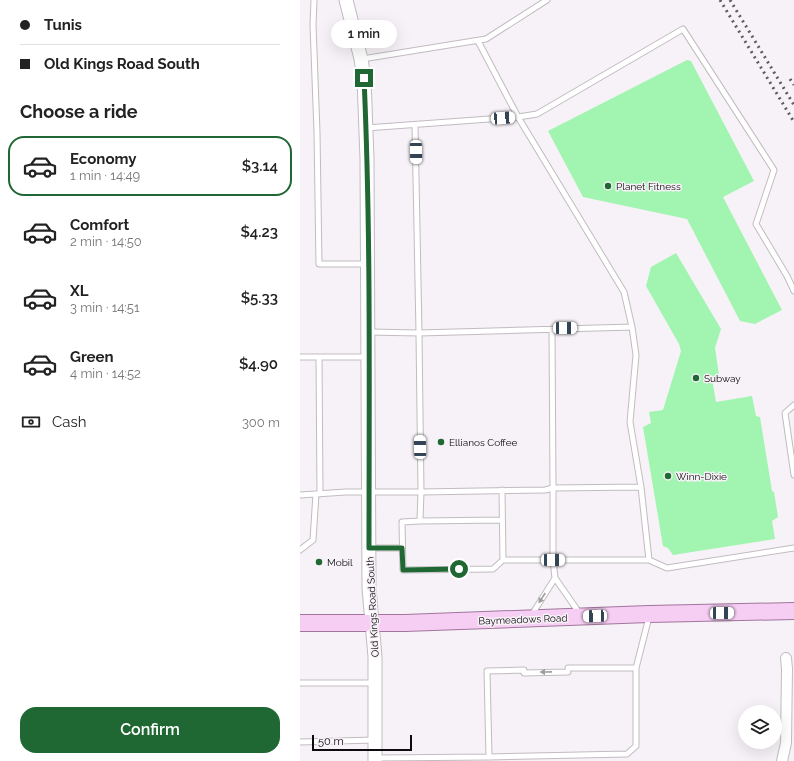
<!DOCTYPE html>
<html lang="en">
<head>
<meta charset="utf-8">
<style>
	body { margin:0; font-family:Raleway,sans-serif; background:#f2f2f2; color:#222; height:100vh; display:flex; flex-direction:column; font-size:15px; white-space:nowrap }
	* { box-sizing:border-box; margin:0 }
	p { font-size:13px; color:#767676 }
	.icon { flex:none; width:22px; height:22px; fill:none; stroke:currentColor; stroke-width:2; stroke-linecap:round; stroke-linejoin:round }
	.map { position:relative; flex:1; overflow:hidden }
	.sheet { display:flex; flex-direction:column; background:#fff; width:300px }
	.sheet>* { flex:none }
	.guide { display:grid; align-content:center; height:88px; padding:0 20px; background:#fff }
	.fabs { position:absolute; left:438px; top:705px; display:grid; gap:8px }
	.fabs a { display:grid; place-items:center; width:44px; height:44px; border-radius:50%; background:#fff; box-shadow:0 4px 16px #0002; font-size:20px }
	.scale { position:absolute; left:12px; bottom:10px; width:100px; box-sizing:border-box; padding-left:4px; border:2px solid #0d0b0d; border-top:0; font-size:11px; line-height:14px; white-space:nowrap; color:#0d0b0d; -webkit-text-stroke:3px #f7f2f7; paint-order:stroke }
	.end { position:absolute; width:18px; height:18px; margin:-9px; border:5px solid #1f6733; background:#fff; box-shadow:0 0 0 2px #fff }
	.from { border-radius:50% }
	.bubble { position:absolute; height:28px; border-radius:14px; background:#fff; box-shadow:0 4px 16px #0002; font-size:13px; font-weight:600; line-height:28px; text-align:center }
	.car { position:absolute; width:12px; height:24px; margin:-12px -6px; border-radius:5px; box-shadow:0 0 3px 1px #0007; background:linear-gradient(#fff 24%,#345 0 40%,#fff 0 76%,#345 0 86%,#fff 0) }
	.guide b { display:flex; align-items:center; gap:14px; height:38px; font-size:15px }
	.guide b+b { border-top:1px solid #e0e0e0 }
	.guide i { width:10px; height:10px; background:#222 }
	ul { padding:0; list-style:none }
	li { display:flex; align-items:center; gap:12px; height:60px; margin:0 8px 6px; padding:0 12px; border:2px solid transparent; border-radius:16px }
	li div { flex:1 }
	li b { display:block; font-size:15px }
	li em { font-style:normal; font-weight:600 }
	li.active { border-color:#1f6733 }
	li>.icon { width:36px; height:36px; stroke-width:1.5 }
	h2 { padding:0 20px; font-size:18px; line-height:48px }
	.pay { display:flex; align-items:center; gap:10px; height:44px; padding:0 20px; font-size:15px }
	.pay p { margin-inline-start:auto }
	.primary-button { display:flex; gap:8px; margin-top:auto; padding:8px 20px }
	.primary-button a { flex:1; height:46px; border-radius:16px; background:#1f6733; color:#fff; font-size:16px; font-weight:600; line-height:46px; text-align:center }
	main { display:flex; flex:1; min-height:0 }
	.map>svg:first-child { display:block }
	.building { fill:#a2f4b1 }
	.lines { fill:none; stroke-linecap:round; stroke-linejoin:round }
	.service-casing { stroke:#c1bcc0; stroke-width:7 }
	.minor-casing { stroke:#c1bcc0; stroke-width:12 }
	.tertiary-casing { stroke:#c1bcc0; stroke-width:15 }
	.primary-casing { stroke:#a1759d; stroke-width:18 }
	.service { stroke:#fff; stroke-width:5 }
	.minor { stroke:#fff; stroke-width:10 }
	.tertiary { stroke:#fff; stroke-width:13 }
	.primary { stroke:#f6cef3; stroke-width:16 }
	.rail { stroke:#5f5c5f; stroke-width:3; stroke-dasharray:2 4; stroke-linecap:butt }
	.oneway { fill:#9e9d9e }
	.route { stroke:#1f6733; stroke-width:5 }
	.poi-dot { fill:#1f6733; stroke:#f7f2f7; stroke-width:1.5 }
	.labels { text-anchor:middle; stroke-width:3; stroke-linejoin:round; paint-order:stroke }
	.poi-label { font-size:10px; fill:#0d0b0d; stroke:#f7f2f7; text-anchor:start }
	.street-label { font-size:10px; fill:#0d0b0d; stroke:#f7f2f7 }
</style>
</head>
<body>
<main>
<section class="sheet">
<div class="guide">
<b><i class="from"></i>Tunis</b>
<b><i></i>Old Kings Road South</b>
</div>
<h2>Choose a ride</h2>
<ul>
<li class="active"><svg class="icon" aria-label="car" viewBox="0 0 24 24"><path d="M5 17H2v-5l4-1 3-4h7l3 4 3 1v5h-3M9 17h6M6 11h13"/><circle cx="7" cy="17" r="2"/><circle cx="17" cy="17" r="2"/></svg><div><b>Economy</b><p>1 min · 14:49</p></div><em>$3.14</em></li>
<li><svg class="icon" aria-label="car" viewBox="0 0 24 24"><path d="M5 17H2v-5l4-1 3-4h7l3 4 3 1v5h-3M9 17h6M6 11h13"/><circle cx="7" cy="17" r="2"/><circle cx="17" cy="17" r="2"/></svg><div><b>Comfort</b><p>2 min · 14:50</p></div><em>$4.23</em></li>
<li><svg class="icon" aria-label="car" viewBox="0 0 24 24"><path d="M5 17H2v-5l4-1 3-4h7l3 4 3 1v5h-3M9 17h6M6 11h13"/><circle cx="7" cy="17" r="2"/><circle cx="17" cy="17" r="2"/></svg><div><b>XL</b><p>3 min · 14:51</p></div><em>$5.33</em></li>
<li><svg class="icon" aria-label="car" viewBox="0 0 24 24"><path d="M5 17H2v-5l4-1 3-4h7l3 4 3 1v5h-3M9 17h6M6 11h13"/><circle cx="7" cy="17" r="2"/><circle cx="17" cy="17" r="2"/></svg><div><b>Green</b><p>4 min · 14:52</p></div><em>$4.90</em></li>
</ul>
<div class="pay"><svg class="icon" aria-label="cash" viewBox="0 0 24 24"><path d="M3 7h18v10H3z"/><circle cx="12" cy="12" r="2"/></svg>Cash<p>300 m</p></div>
<div class="primary-button"><a>Confirm</a></div>
</section>
<div class="map">
<svg width="494" height="761" viewBox="0 0 494 761">
	<rect width="100%" height="100%" fill="#f7f2f7"/>
	<path class="building" d="M387,60L391,61L454,181L423,197L482,310L455,324L440,321L387,219L283,197L248,131Z
		M376,253L421,329L415,348L419,375L412,379L416,402L452,396L456,416L460,417L472,491L474,492L478,517L472,521L475,539L373,555L368,548L363,546L343,427L351,423L349,412L363,410L381,351L379,344L346,286L351,267Z"/>
	<g class="lines">
		<defs>
			<path id="service" d="M14,0L13,25L17,132L19,264H66
				M62,59L186,39L247,0
				M66,128L218,117L178,41
				M252,329L253,488L245,490L121,492L120,521L102,522L103,570L193,569L203,560H349L341,487
				M69,332L119,333L115,125
				M0,357H67
				M19,357L20,494
				M494,405L485,413L494,475
				M202,490L203,560
				M0,495L46,492H121L119,333L332,327L324,292L218,117L237,114L383,29L474,170L456,224L487,276L494,291
				M120,521L202,520
				M70,548H102
				M0,550L13,540L16,494
				M349,560L367,568L494,548
				M280,614L255,578L253,560V488L341,487L330,422L336,355L332,327
				M231,616L255,578
				M268,668H336
				M224,670L187,671L189,757L327,754L336,746V668L349,617
				M224,673L268,672
				M0,683H75
				M0,742L75,740
				M76,758L189,757"/>
			<path id="minor" d="M482,761L486,743L487,669L486,658"/>
			<path id="tertiary" d="M46,0L61,59L64,79L67,159L69,588L75,657V761"/>
			<path id="primary" d="M0,623H105L349,614L494,611"/>
		</defs>
		<use href="#service" class="service-casing"/>
		<use href="#minor" class="minor-casing"/>
		<use href="#tertiary" class="tertiary-casing"/>
		<use href="#primary" class="primary-casing"/>
		<use href="#service" class="service"/>
		<use href="#minor" class="minor"/>
		<use href="#tertiary" class="tertiary"/>
		<use href="#primary" class="primary"/>
		<path class="rail" d="M420,0L494,122
			M430,0L494,105
			M490,79L494,85"/>
	</g>
	<defs><path id="oneway-solid" d="M-6-.8H1V-3.2L6.5 0L1 3.2V.8H-6Z"/></defs>
	<g class="oneway">
		<use href="#oneway-solid" transform="translate(242 598) rotate(123)"/>
		<use href="#oneway-solid" transform="translate(246 672) rotate(179)"/>
	</g>
	<g class="lines">
		<path class="route" d="M64,78C71,235 69,391 69,548H102L103,570L159,569"/>
	</g>
	<g class="poi-dot">
		<circle cx="308" cy="186" r="4"/>
		<circle cx="396" cy="378" r="4"/>
		<circle cx="141" cy="442" r="4"/>
		<circle cx="368" cy="476" r="4"/>
		<circle cx="19" cy="562" r="4"/>
	</g>
	<g class="labels">
		<g class="poi-label">
			<text x="316" y="190">Planet Fitness</text>
			<text x="404" y="382">Subway</text>
			<text x="149" y="446">Ellianos Coffee</text>
			<text x="376" y="480">Winn-Dixie</text>
			<text x="27" y="566">Mobil</text>
		</g>
		<g class="street-label">
			<text transform="translate(72 607) rotate(-93)" y="4">Old Kings Road South</text>
			<text transform="translate(223 619) rotate(-2)" y="4">Baymeadows Road</text>
		</g>
	</g>
</svg>
<div class="fabs">
<a><svg class="icon" aria-label="layers" viewBox="0 0 24 24"><path d="M12 4l9 5-9 5-9-5zM3 14l9 5 9-5"/></svg></a>
</div>
<div class="scale">50 m</div>
<i class="end from" style="left:159px;top:569px"></i>
<i class="end" style="left:64px;top:78px"></i>
<div class="bubble" style="left:31px;top:20px;width:66px">1 min</div>
<i class="car" style="left:203px;top:118px;rotate:86deg"></i>
<i class="car" style="left:116px;top:152px;rotate:179deg"></i>
<i class="car" style="left:265px;top:328px;rotate:89deg"></i>
<i class="car" style="left:120px;top:447px;rotate:359deg"></i>
<i class="car" style="left:253px;top:560px;rotate:90deg"></i>
<i class="car" style="left:422px;top:613px;rotate:89deg"></i>
<i class="car" style="left:295px;top:616px;rotate:268deg"></i>
</div>
</main>
</body>
</html>
